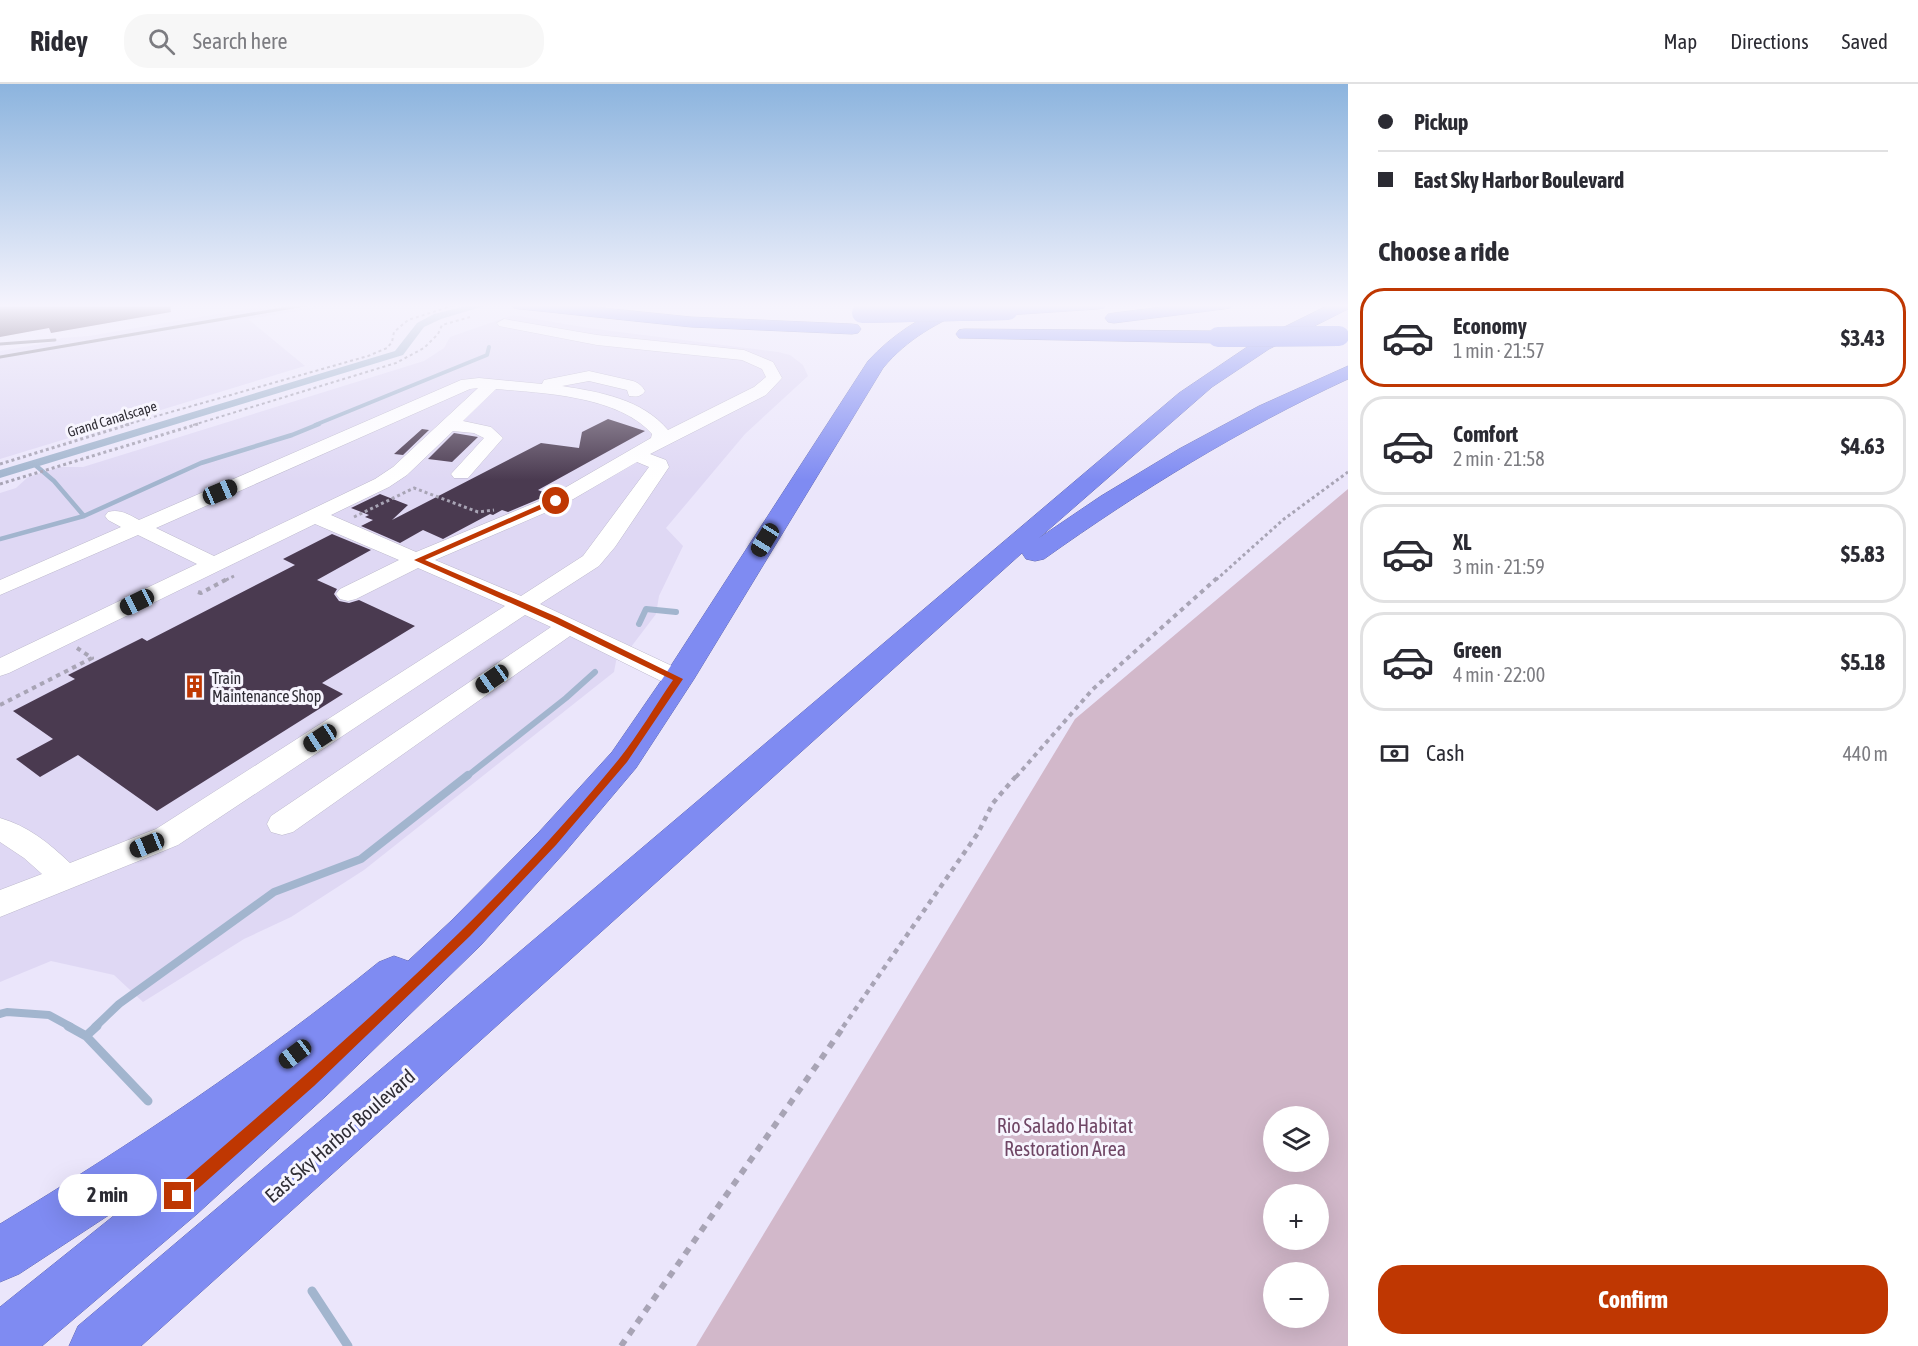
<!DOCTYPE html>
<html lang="en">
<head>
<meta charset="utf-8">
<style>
	body { margin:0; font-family:"Asap Condensed",sans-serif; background:#f7f7f7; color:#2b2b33; height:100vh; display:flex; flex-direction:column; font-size:22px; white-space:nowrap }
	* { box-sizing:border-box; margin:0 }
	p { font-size:20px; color:#7c7c81 }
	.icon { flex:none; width:33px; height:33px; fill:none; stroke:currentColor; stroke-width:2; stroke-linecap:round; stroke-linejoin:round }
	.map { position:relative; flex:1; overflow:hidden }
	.side { display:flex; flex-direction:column; background:#fff; width:570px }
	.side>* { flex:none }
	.guide { display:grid; align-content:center; height:132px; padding:0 30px; background:#fff }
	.tools { position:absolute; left:1263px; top:1022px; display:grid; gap:12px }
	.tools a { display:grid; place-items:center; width:66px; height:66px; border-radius:50%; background:#fff; box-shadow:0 6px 24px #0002; font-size:30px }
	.end { position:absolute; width:27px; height:27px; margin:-14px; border:8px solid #bf3702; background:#fff; box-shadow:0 0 0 3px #fff }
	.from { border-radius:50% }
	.bubble { position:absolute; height:42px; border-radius:21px; background:#fff; box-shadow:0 6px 24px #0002; font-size:20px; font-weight:700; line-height:42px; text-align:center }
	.car { position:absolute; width:18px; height:36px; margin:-18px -9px; border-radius:8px; box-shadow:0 0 4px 2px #0007; background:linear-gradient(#222 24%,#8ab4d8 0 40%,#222 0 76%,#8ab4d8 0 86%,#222 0) }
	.guide b { display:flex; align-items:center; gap:21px; height:57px; font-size:22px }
	.guide b+b { border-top:2px solid #e1e1e2 }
	.guide i { width:15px; height:15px; background:#2b2b33 }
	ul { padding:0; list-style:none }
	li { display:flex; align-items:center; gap:18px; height:99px; margin:0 12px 9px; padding:0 18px; border:3px solid #e1e1e2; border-radius:24px }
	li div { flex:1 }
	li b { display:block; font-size:22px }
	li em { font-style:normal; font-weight:700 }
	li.on { border-color:#bf3702 }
	li>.icon { width:54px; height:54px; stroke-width:1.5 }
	h2 { padding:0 30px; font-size:27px; line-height:72px }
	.pay { display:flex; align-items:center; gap:15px; height:66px; padding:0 30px; font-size:22px }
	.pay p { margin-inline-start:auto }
	.action { display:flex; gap:12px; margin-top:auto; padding:12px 30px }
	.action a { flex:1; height:69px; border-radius:24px; background:#bf3702; color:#fff; font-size:24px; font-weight:700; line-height:69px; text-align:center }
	header { display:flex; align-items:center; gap:36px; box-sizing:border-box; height:84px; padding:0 30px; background:#fff; border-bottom:2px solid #e1e1e2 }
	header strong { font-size:28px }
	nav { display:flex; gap:33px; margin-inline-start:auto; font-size:21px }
	.search { width:420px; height:54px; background:#f7f7f7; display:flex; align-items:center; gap:15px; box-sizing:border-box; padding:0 21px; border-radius:24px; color:#7c7c81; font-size:22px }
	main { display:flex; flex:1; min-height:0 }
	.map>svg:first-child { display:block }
	.built { fill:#dfd8f4 }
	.green { fill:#d2b8ca; fill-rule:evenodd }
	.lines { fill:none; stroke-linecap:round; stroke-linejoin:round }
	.stream-far4 { stroke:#a2b5ce; stroke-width:4 }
	.stream-far3 { stroke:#a2b5ce; stroke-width:4.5 }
	.stream-far2 { stroke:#a2b5ce; stroke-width:6 }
	.stream-far1 { stroke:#a2b5ce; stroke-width:8 }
	.stream { stroke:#a2b5ce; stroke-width:9 }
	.canal { fill:#a2b5ce; fill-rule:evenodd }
	.building { fill:#4a3a50 }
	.minor-casing { stroke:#bcb8cb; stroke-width:1 }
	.highway-casing { stroke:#636ab0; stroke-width:1 }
	.path-far4 { stroke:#a8a4b5; stroke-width:2; stroke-dasharray:3 3; stroke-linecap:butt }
	.path-far3 { stroke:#a8a4b5; stroke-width:3; stroke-dasharray:3 3; stroke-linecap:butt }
	.path-far2 { stroke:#a8a4b5; stroke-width:4; stroke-dasharray:4.5 4.5; stroke-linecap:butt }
	.path-far1 { stroke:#a8a4b5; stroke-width:4.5; stroke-dasharray:5 5; stroke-linecap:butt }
	.path { stroke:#a8a4b5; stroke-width:6; stroke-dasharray:7 7; stroke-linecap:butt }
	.minor { fill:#fff; fill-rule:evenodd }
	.highway { fill:#7f8bf2; fill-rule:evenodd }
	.rail { stroke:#7a7784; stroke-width:3 }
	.highway-bridge-casing { stroke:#636ab0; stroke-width:20; stroke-linecap:butt }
	.highway-bridge { stroke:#7f8bf2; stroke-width:20 }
	.route { fill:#bf3702 }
	.labels { text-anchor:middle; stroke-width:6; stroke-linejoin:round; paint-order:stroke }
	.far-street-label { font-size:14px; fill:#2f2d35; stroke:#f7f5fe }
	.poi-label { font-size:16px; fill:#2f2d35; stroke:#f7f5fe; text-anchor:start }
	.near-park-label { font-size:20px; fill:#6f4665; stroke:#f7f5fe }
	.near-street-label { font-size:20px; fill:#2f2d35; stroke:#f7f5fe }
</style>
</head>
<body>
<header>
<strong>Ridey</strong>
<div class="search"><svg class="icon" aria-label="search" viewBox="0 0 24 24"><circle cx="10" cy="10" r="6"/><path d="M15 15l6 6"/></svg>Search here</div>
<nav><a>Map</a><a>Directions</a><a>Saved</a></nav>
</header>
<main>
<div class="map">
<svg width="1348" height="1262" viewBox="0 0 1348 1262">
	<rect width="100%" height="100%" fill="#ebe6fb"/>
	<path class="built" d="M277,220H344L248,235L305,282L0,375V267L53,258L61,254L89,252Z
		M513,231L588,244L778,268L790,271L803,281L808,292L745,350L666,444L683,462L659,512L656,530L631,563L617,572L614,588L364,786L291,833L244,855L143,918L114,891L51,877L0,898V409L16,404L28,393L60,383H83L424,277L444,264L450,253Z"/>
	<path class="green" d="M1348,405V1262H696L1075,635ZM1274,1032H1318V1077H1274ZM1274,1110H1318V1155H1274ZM1274,1188H1318V1233H1274Z"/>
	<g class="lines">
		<path class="stream-far4" d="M315,341L487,271L489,263"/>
		<path class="stream-far3" d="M34,380L54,397L84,432
			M0,455L84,432L201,379L292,351L319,340"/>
		<path class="stream-far2" d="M639,540L646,525L676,528
			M466,693L566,614L595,588"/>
		<path class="stream-far1" d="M0,930L7,928L49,931L71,943
			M95,943L119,920L274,808L361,775L468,691"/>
		<path class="stream" d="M68,942L86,952L148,1017
			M86,952L97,942
			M312,1207L348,1262"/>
		<path class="canal" d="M474,220H491L441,235L424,243L403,271L0,394V386L395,267L417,239L434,230Z"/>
	</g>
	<path class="building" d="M0,220H170L171,228L51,249L49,244L0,253Z
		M608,335L645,347L538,406L548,410L539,415L508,428L502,426L493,431L490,430L443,455L423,446L400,459L361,442L373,436L365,433L369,431L351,424L380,410L408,421L392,436L541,359L579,364L582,348Z
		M422,345L429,346L403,371L394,370Z
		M454,349L478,353L452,378L428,375Z
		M332,450L371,466L317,496L337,505L334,510L339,517L349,519L359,516L415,542L322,599L343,610L157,727L78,671L40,693L16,675L53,655L13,627L75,595L68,591L142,554L147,557L295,481L283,475Z"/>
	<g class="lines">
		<defs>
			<path id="minor" d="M504,235L597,251L744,266L773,278L782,294L766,311L650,370L666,376L669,383L615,463L599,482L540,520L687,589L691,595L687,601L678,603L669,601L570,552L293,748L282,751L271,748L267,740L271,732L551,543L525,531L178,761L0,833V806L42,790L24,774L0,758V734C28,742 49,759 70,779L156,745L505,522L418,484L356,515L348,517L340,515L336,510L340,505L399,476L315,440L9,589L0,592V574L197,480L138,451L0,511V496L121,443L108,436L105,432L108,428C120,425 128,430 139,436L461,296L479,294L542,300L544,296L589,287L633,297C639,299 642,302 645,307C641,313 636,313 629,312L627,306L589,297L562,302C600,308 642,315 668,346L754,303L766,293L762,285L742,276L597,261L499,242L497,239ZM478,304L393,383L375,395L214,472L156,444L470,305ZM496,305C543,309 619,312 652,350L651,354L549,413L416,468L331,431L389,403L407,391L453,347L474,349L484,354L451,390L454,394H468L503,354L491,343L463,337ZM637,378L649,383L583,472L521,512L435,476L563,421Z"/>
			<path id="highway" d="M511,220H565L691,233L852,240L858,241L861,245L858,249L852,250L691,243L520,225L514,224Z
				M952,220H975L972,224C938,238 907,255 883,284L694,595L636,684L565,768L481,861L326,1012L197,1130L42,1262H0V1223L141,1110L19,1190L0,1198V1140C132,1060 259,975 379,878L394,872L408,877L451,837L539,748L612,668L663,594L868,277C892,251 920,233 952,220Z
				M1026,220H1107L1104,224L1098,225L1008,231L1002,230L999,226L1002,222Z
				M1186,220H1233L1230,224L1224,225L1114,239L1108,238L1105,234L1108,230L1114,229Z
				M1331,220H1348V225L1269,265L1212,303L1039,454L1101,412L1179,365L1259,322L1348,282V295C1240,345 1141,406 1044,475L1035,477L1026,475L1022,469L141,1262H69L78,1242L1179,309L1256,257Z
				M965,245L1218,247L1224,249L1227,253L1224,257L1218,259L959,254L956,250L959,246Z"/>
		</defs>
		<use href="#minor" class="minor-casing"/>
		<use href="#highway" class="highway-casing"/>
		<path class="path-far4" d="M125,341L368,272L387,264L392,258L394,248L408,236L458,220
			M193,341L396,279L424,264L438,250L442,241L470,233"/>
		<path class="path-far3" d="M0,380L130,340
			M0,400L198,340
			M354,433L414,404L478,428L494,426
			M226,496L234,492
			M1216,496L1284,435L1348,388"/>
		<path class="path-far2" d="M198,508L201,509L229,494
			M0,621L92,574L77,564
			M1016,693L1093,605L1217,494"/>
		<path class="path-far1" d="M843,943L978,749L993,719L1017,691"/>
		<path class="path" d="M621,1262L844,942"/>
		<use href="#minor" class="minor"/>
		<use href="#highway" class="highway"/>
		<path class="rail" d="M0,260L55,256
			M0,273L311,220"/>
		<defs>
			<path id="highway-bridge" d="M862,229L1008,226
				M1218,253L1339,252"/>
		</defs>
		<use href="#highway-bridge" class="highway-bridge-casing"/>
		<use href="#highway-bridge" class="highway-bridge"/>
	</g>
	<linearGradient id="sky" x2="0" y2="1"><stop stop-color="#8cb4de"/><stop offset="0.56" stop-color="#f6f4fd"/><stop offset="1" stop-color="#f6f4fd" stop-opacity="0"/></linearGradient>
	<rect width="1348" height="396" fill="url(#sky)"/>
	<path class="route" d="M553,415L560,417L425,476L557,533L683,595L627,678L556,761L470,852L314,1002L184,1117L178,1119L173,1117L171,1112L173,1106C327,973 490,834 619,675C639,650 655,622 673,596L551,537L414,476Z"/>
	<defs>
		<symbol id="building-bare" viewBox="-9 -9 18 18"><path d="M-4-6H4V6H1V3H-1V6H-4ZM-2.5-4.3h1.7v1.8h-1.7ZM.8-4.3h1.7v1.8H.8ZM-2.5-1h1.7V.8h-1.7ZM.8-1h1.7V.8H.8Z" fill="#bf3702" stroke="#f7f5fe" stroke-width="2.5" paint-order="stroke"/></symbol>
	</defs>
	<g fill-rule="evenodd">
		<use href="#building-bare" x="178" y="586" width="33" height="33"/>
	</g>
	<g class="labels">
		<g class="far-street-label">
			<text transform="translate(112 335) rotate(-17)" y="5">Grand Canalscape</text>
		</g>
		<g class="poi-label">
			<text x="212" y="600">Train<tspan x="212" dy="18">Maintenance Shop</tspan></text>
		</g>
		<g class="near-park-label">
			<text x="1065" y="1049">Rio Salado Habitat<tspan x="1065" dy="23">Restoration Area</tspan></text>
		</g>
		<g class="near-street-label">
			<text transform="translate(340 1052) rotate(-41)" y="7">East Sky Harbor Boulevard</text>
		</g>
	</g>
</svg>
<div class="tools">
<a><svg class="icon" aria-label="layers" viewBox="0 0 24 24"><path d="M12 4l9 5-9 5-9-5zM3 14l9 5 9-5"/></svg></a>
<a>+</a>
<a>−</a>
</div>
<i class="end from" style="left:556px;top:417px"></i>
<i class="end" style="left:178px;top:1112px"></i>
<div class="bubble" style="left:58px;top:1090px;width:99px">2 min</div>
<i class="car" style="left:220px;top:408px;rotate:67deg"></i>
<i class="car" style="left:765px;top:456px;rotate:212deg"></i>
<i class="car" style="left:137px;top:518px;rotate:244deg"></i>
<i class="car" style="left:492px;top:595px;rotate:235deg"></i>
<i class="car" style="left:320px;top:654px;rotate:237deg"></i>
<i class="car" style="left:147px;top:761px;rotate:248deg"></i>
<i class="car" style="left:295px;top:970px;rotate:233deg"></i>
</div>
<section class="side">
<div class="guide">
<b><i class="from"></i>Pickup</b>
<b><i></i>East Sky Harbor Boulevard</b>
</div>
<h2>Choose a ride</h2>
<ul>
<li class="on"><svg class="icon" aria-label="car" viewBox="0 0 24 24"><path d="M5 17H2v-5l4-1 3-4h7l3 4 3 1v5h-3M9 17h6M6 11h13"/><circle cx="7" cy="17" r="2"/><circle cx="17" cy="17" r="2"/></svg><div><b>Economy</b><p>1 min · 21:57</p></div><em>$3.43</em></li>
<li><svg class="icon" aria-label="car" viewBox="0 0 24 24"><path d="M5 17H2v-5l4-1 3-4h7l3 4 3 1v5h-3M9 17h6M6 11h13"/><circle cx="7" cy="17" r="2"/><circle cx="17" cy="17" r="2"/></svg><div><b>Comfort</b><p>2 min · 21:58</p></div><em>$4.63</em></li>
<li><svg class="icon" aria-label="car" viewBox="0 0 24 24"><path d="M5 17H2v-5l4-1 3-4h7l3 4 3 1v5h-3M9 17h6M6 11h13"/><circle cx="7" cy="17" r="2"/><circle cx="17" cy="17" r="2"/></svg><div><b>XL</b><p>3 min · 21:59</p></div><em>$5.83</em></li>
<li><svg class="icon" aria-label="car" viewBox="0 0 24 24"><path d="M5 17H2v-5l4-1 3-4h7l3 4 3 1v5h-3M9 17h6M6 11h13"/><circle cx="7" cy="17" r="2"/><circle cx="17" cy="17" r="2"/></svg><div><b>Green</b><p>4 min · 22:00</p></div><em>$5.18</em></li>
</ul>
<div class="pay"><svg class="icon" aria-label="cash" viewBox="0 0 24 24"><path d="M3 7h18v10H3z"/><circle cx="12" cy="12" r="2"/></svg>Cash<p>440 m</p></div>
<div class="action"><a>Confirm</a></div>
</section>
</main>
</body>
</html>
